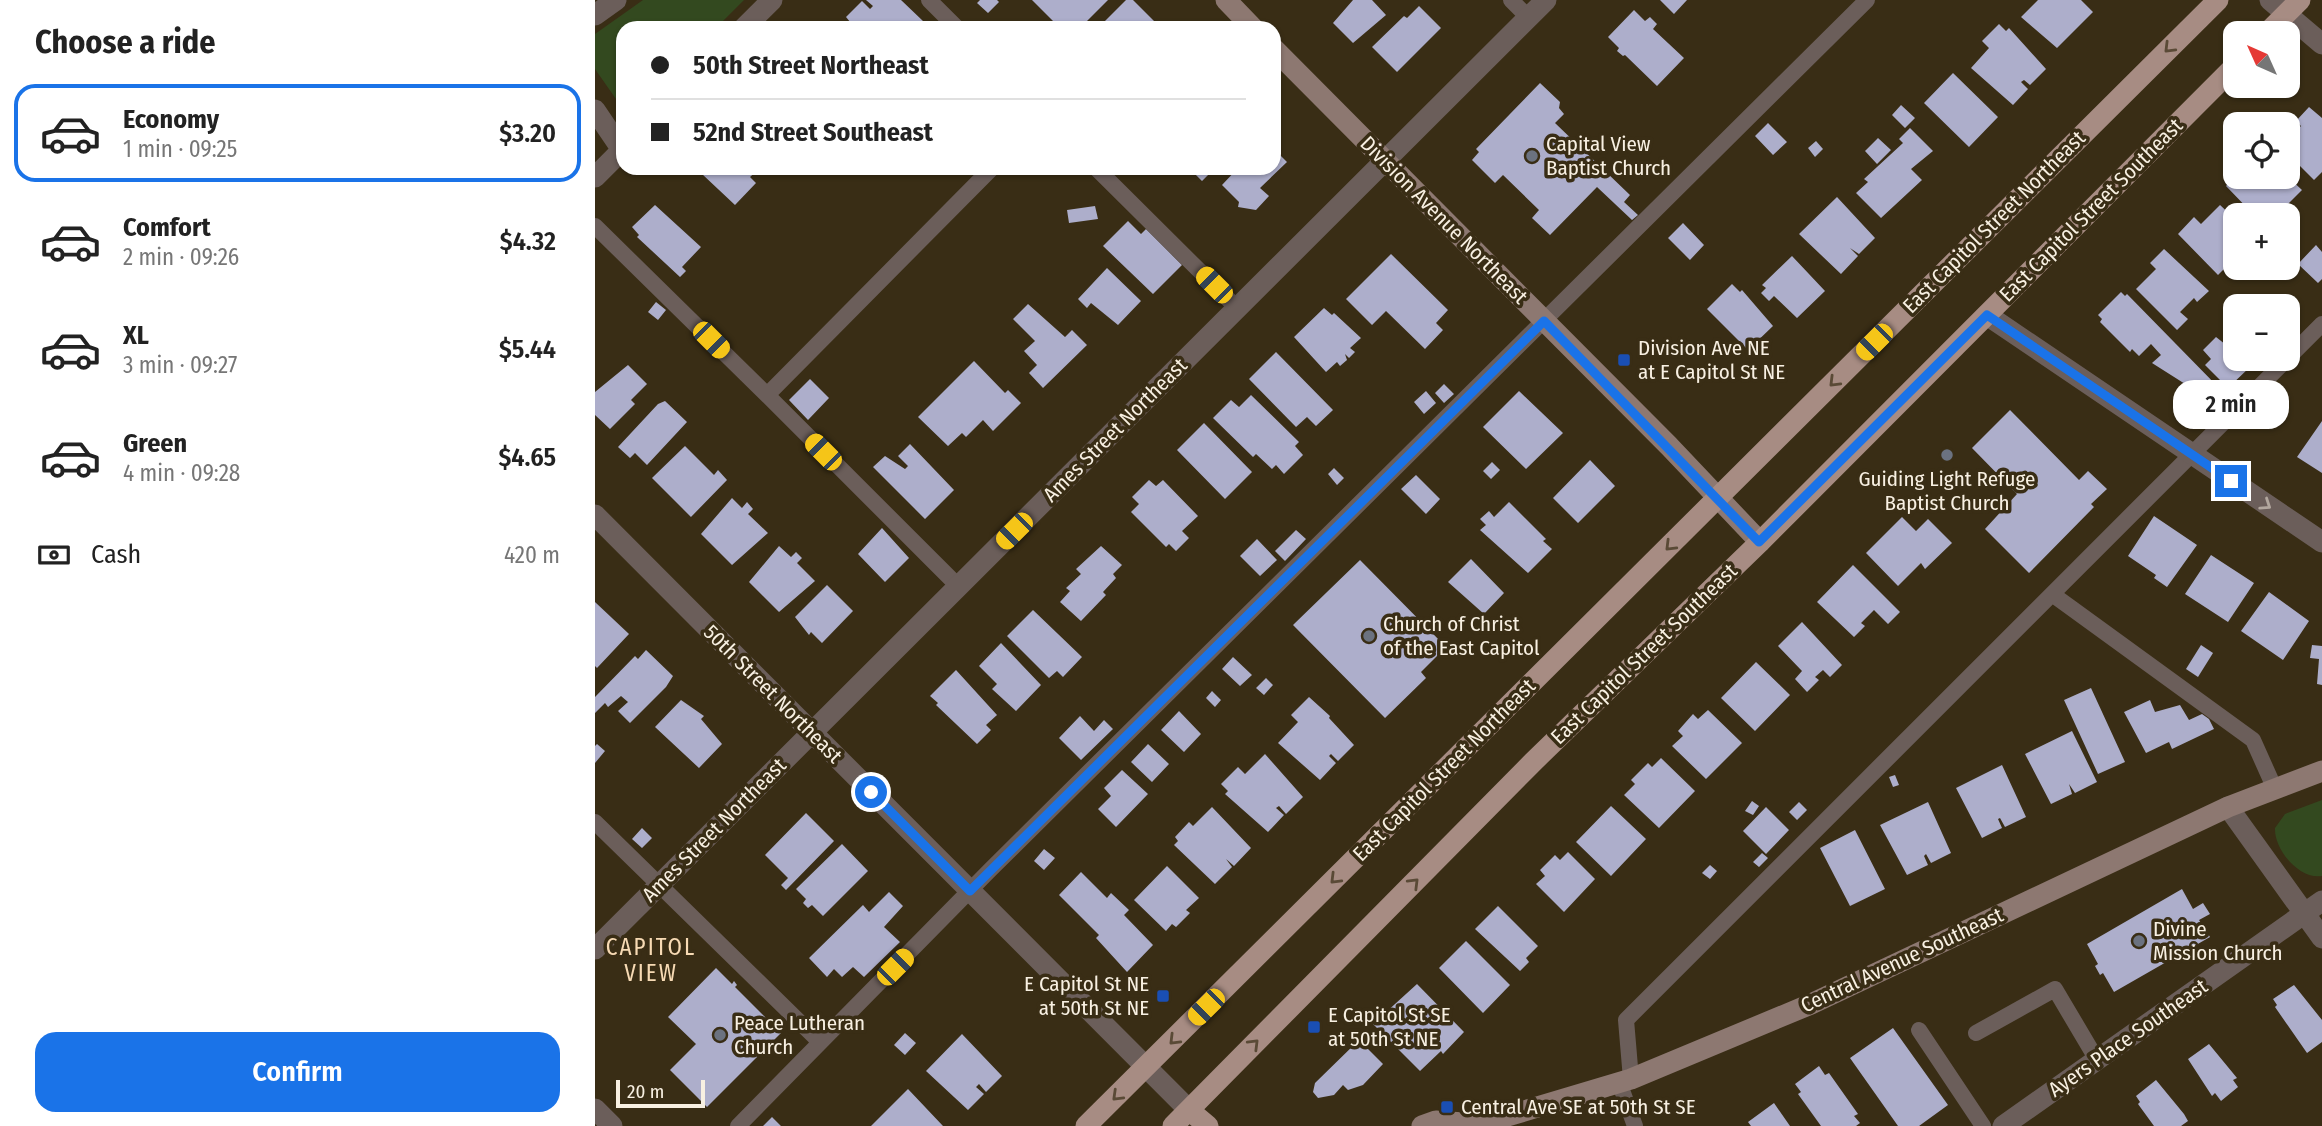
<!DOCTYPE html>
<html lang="en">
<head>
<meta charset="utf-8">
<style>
	body { margin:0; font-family:"Fira Sans Condensed",sans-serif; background:#f2f2f2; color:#222; height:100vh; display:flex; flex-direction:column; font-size:26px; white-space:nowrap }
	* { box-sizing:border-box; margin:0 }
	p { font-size:23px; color:#767676 }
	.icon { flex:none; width:38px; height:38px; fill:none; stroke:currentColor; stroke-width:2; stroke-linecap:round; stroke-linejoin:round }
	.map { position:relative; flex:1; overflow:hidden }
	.drawer { display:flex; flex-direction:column; background:#fff; width:595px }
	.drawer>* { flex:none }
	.guide { position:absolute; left:21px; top:21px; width:665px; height:154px; border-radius:21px; box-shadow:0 2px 5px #0004; display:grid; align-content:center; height:154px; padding:0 35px; background:#fff }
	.needle { width:46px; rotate:315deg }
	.tools { position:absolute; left:1628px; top:21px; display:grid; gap:14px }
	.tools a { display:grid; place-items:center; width:77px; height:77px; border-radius:14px; background:#fff; box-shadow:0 2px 5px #0004; font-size:35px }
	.scale { position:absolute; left:21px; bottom:18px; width:89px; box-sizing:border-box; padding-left:7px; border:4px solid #f8f0e2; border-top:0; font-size:19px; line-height:24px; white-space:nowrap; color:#f8f0e2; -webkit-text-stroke:5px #392d15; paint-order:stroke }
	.end { position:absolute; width:32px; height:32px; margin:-16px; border:9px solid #1a73e8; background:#fff; box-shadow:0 0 0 4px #fff }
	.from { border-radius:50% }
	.bubble { position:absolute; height:49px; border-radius:21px; background:#fff; box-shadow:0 2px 5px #0004; font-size:23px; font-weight:600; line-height:49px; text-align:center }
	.car { position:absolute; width:21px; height:42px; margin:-21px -10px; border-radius:9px; box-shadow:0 0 5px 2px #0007; background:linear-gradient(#f5c518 24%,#345 0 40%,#f5c518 0 76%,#345 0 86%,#f5c518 0) }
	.guide b { display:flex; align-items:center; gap:24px; height:66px; font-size:26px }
	.guide b+b { border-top:2px solid #e0e0e0 }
	.guide i { width:18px; height:18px; background:#222 }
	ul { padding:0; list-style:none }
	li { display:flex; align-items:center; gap:21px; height:98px; margin:0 14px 10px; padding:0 21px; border:4px solid transparent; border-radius:21px }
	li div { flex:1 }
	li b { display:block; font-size:26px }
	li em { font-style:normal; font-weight:600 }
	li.selected { border-color:#1a73e8 }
	li>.icon { width:63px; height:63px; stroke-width:1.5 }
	h2 { padding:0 35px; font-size:32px; line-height:84px }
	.pay { display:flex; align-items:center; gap:18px; height:77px; padding:0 35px; font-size:26px }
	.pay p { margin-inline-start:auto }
	.primary-button { display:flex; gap:14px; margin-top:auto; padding:14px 35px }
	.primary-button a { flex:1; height:80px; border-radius:21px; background:#1a73e8; color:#fff; font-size:28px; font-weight:600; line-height:80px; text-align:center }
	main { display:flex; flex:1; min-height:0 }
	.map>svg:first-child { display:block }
	.green { fill:#33491f }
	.building { fill:#adaecb }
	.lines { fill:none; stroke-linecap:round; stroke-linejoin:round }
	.lane { stroke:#6b5e5a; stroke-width:16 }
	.street { stroke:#6b5e5a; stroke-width:21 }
	.secondary { stroke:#8d7871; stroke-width:21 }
	.primary { stroke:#a78c83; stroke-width:21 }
	.oneway { stroke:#5a4a36 }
	.oneway2 { stroke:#b2a79e }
	.route { stroke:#1a73e8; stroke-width:9 }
	.worship-dot { fill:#6b7280; stroke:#392d15; stroke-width:2.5 }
	.transit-dot { fill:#1a4fb4; stroke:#392d15; stroke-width:2.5 }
	.labels { text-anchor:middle; stroke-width:7; stroke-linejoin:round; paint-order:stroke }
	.poi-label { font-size:21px; fill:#f8f0e2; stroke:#392d15; text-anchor:start }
	.street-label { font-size:21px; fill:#f8f0e2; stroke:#392d15 }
	.neighbourhood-label { font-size:23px; letter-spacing:2px; fill:#f7dab4; stroke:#392d15 }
</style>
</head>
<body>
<main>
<section class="drawer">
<h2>Choose a ride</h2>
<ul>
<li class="selected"><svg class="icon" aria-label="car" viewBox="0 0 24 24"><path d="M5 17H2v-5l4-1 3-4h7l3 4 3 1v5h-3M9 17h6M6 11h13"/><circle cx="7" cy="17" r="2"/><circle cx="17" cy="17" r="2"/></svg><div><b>Economy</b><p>1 min · 09:25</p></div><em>$3.20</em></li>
<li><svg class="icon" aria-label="car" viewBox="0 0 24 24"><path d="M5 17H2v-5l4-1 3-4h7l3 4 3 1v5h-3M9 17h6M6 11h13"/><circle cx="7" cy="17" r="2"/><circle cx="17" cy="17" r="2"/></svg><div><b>Comfort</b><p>2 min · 09:26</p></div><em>$4.32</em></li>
<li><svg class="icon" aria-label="car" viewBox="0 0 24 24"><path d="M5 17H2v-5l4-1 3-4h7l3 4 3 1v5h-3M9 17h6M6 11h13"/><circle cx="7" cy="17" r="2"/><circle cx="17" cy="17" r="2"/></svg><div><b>XL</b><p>3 min · 09:27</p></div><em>$5.44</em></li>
<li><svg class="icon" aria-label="car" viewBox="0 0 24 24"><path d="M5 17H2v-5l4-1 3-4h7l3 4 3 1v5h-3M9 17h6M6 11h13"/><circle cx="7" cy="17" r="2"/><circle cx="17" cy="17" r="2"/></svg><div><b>Green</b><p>4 min · 09:28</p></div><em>$4.65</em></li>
</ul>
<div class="pay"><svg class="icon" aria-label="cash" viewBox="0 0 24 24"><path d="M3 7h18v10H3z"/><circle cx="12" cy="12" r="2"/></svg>Cash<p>420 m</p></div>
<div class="primary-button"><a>Confirm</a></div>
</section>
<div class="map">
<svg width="1727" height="1126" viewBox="0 0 1727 1126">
	<rect width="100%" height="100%" fill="#392d15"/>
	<path class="green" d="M48,0H149L121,28H28V104L21,99L0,69V34Z
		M1727,800V876C1705,880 1679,850 1680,828L1690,814Z"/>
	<path class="building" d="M271,0H306L328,21L321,28H260L251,17L267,1L275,9L278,6Z
		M385,0H402L404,2L393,13L382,3Z
		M437,0H513L485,28H465Z
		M531,0H538L566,28H503Z
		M758,0H777L791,15L758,43L738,23Z
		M1065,0H1092L1079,14Z
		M1443,0H1486L1498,12L1462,48L1426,17Z
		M824,6L846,28L802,72L777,47L809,16L812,18Z
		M1039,10L1050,21L1055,17L1062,24L1058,29L1089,58L1062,86L1030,55L1028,56L1022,51L1024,48L1013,37Z
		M1404,24L1411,31L1414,28L1451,69L1435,85L1429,80L1426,82L1433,89L1418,105L1376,68L1394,48L1387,41Z
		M1358,73L1403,117L1374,147L1329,103Z
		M945,83L965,102L964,108L969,114L960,123L1035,195L1029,202L1043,215L1037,220L1002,187L955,235L937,218L944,210L908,175L900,183L877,160L884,152L881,149Z
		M1306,105L1320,118L1310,128L1297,115Z
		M1714,107L1727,118V172L1719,180L1692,153V140L1706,126L1701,121Z
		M1173,123L1192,142L1178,155L1160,136Z
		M1315,128L1338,151L1316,169L1327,180L1286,218L1261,193L1273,182L1269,179L1308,143L1304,139Z
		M1283,138L1296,150L1282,164L1270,151Z
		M1221,141L1228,149L1220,157L1213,148Z
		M679,149L692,162L665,188L674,196L661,210L643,207L644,202L627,185L643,168H679Z
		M113,168H165L155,177L161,183L140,205L107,174Z
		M594,168H620L607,181Z
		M1639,177H1693L1707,190L1682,215H1659L1631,186Z
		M1242,197L1280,238L1264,254L1255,248L1263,256L1246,274L1204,234Z
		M60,205L106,247L87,267L91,271L85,277L42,237L44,235L37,227Z
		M1625,205L1640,219V258L1623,275L1583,234L1599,217L1606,224Z
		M500,206L503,219L474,223L472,210Z
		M533,221L546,234L551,229L587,265L558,294L508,246Z
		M1088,223L1109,245L1095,260L1073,238Z
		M1721,245L1727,252V279L1723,283L1703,264Z
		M1569,249L1614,291L1602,302L1599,298L1585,312L1593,319L1582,330L1541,289L1561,269L1555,263Z
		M796,254L853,310L841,323L848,330L830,349L791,311L777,325L751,299Z
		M1197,256L1230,291L1202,318L1179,296L1174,301L1166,293L1171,288L1167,285Z
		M1692,262L1698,268L1689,277L1682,270L1692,268Z
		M512,268L546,301L523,325L496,303L492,308L483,299Z
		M1137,284L1145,292L1147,290L1178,326L1153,350L1112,309Z
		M1526,292L1530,296L1532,294L1627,391L1614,405L1598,389L1557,363L1566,355L1556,344L1544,356L1537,349L1535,352L1505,322L1507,319L1503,315Z
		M1678,294L1690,306H1666Z
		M61,302L71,310L63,320L53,312Z
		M433,304L470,337L477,330L492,345L448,388L434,373L442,365L429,351L440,341L418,319Z
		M729,308L737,315L739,313L766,338L755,348L760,352L754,358L750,354L752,360L745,366L742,362L731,372L699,337Z
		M1692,308L1703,319L1692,330Z
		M1621,337L1640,352V359H1647L1655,367L1633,388L1610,365L1616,359L1608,350Z
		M681,352L738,410L721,426L712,417L701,427L654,379Z
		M379,361L410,393L413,390L426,403L398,431L388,420L371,437L367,433L353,446L323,417Z
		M33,365L52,384L36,400L40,404L15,429L0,415V392Z
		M215,379L234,398L213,420L194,400Z
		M849,384L859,394L849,403L840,393Z
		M831,391L841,403L829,414L819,402Z
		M924,391L968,433L931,469L888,427Z
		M656,395L704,442L700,446L708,455L689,474L681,465L677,469L661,454L658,457L618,418L636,400L644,407Z
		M70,401L92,422L52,465L40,453L35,458L23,447L63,404Z
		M1415,410L1484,480L1493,471L1512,489L1496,504L1499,507L1434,573L1390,529L1422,494L1377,448Z
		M1727,421V473L1702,457Z
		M609,423L657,472L630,499L582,450Z
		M315,444L359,490L330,519L278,467L290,456L310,469L313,466L303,456Z
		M90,446L119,475L123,470L132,480L96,517L57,478Z
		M995,460L1020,486L983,523L958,498Z
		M897,462L905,470L896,479L888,471Z
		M739,468L749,478L742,485L733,474Z
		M821,475L845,499L831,514L806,489Z
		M554,480L561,486L568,480L603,516L587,531L594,538L581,551L574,544L571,547L536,512L544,504L537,497Z
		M137,498L147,508L152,502L158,509L153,514L173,533L137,565L106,534Z
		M914,502L951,539L948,541L957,549L933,573L885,530L891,525L885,519L894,511L899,517Z
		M1559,516L1602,545L1572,587L1559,578L1561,575L1533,556Z
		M1307,517L1321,531L1333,519L1357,543L1330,569L1326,563L1303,586L1271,553Z
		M287,528L314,558L290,582L263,554Z
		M701,530L711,539L690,561L680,551Z
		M662,539L682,560L665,576L645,556Z
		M184,546L196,557L201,552L207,558L202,563L220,581L184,612L154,582Z
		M506,546L527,565L518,574L521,578L508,592L511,595L486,621L465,602L475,591L471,588L486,574L481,569Z
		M1616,555L1659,583L1633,622L1590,594Z
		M876,559L909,593L889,614L853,582Z
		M765,560L851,647L826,672L831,678L790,718L698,625Z
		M1258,565L1305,612L1293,624L1279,610L1266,623L1270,626L1259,637L1222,602Z
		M232,585L258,611L227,643L216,632L214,635L200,617Z
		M1674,592L1714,621L1688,660L1646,631Z
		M0,602L34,634L2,668L0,666Z
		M438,610L487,657L468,677L462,671L454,678L412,636Z
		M1207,622L1247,665L1235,677L1228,670L1220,677L1224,680L1212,692L1200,679L1207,671L1183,646Z
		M406,643L446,685L421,711L397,689L402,684L384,666Z
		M1606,645L1618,653L1603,677L1591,669Z
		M1717,645L1727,646V685L1722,684L1724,659L1715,658Z
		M51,650L78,676L71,687L35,723L23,711L33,702L26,696L13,707L10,703L0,713V697L40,656L43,659Z
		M638,657L657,675L645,686L627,669Z
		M1161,662L1195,695L1160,731L1126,698Z
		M361,670L402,715L391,725L396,730L382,744L341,705L343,703L335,696Z
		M671,678L678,685L669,695L661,688Z
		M1496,688L1530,762L1503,774L1469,700Z
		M617,691L626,700L620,707L611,698Z
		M714,697L735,716L734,718L759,745L743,761L736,754L734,756L741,763L725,780L683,743L703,722L696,715Z
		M86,700L109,716L106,719L127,744L104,768L60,727Z
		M1555,700L1560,712L1585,705L1594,720L1607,714L1614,719L1619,729L1577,749L1574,742L1551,753L1529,712Z
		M1113,710L1147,743L1111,779L1077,746L1088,736L1083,731L1090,723L1098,714L1103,719Z
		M584,711L606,734L589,752L566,730Z
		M485,716L499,731L509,720L518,729L486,760L464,738Z
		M1477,731L1502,782L1480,793L1474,784L1477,794L1456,804L1430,754Z
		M2,744L10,751L0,763V746Z
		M553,744L574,764L557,782L536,762Z
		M670,754L708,797L691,814L684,806L681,808L689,815L673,832L630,794L633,791L626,784L643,767L650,774Z
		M1066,758L1100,791L1064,828L1029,795L1040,784L1036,780L1053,763L1057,767Z
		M1407,765L1431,817L1410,827L1405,818L1403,819L1407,828L1387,838L1361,788Z
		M527,770L553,794L521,827L503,809L516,796L509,788Z
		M1300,775L1304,785L1298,787L1294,777Z
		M1157,801L1164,806L1158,815L1150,811Z
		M1204,802L1212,810L1202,820L1194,812Z
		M1333,802L1356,853L1336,863L1331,854L1329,856L1333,865L1312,875L1285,825Z
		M1016,806L1051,839L1016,876L981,842Z
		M617,807L656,848L639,866L631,859L637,867L620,884L579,845L583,841L580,837L594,822L598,826Z
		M1171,807L1194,830L1171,854L1148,831Z
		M211,813L239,841L191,890L186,885L193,878L170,855Z
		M47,828L57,838L47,848L37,839Z
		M1260,830L1290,889L1255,906L1225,848Z
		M247,844L273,871L228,916L217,905L213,908L208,903L211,899L201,889Z
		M449,849L460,858L449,870L439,861Z
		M973,852L1000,879L969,912L941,884L950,876L945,870L960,855L965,860Z
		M1167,853L1173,858L1164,867L1158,862Z
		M1115,865L1122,871L1115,879L1107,873Z
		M572,866L604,898L591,910L595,913L581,927L577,924L571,931L539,900Z
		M486,872L512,898L516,893L534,910L529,915L558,945L532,972L501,938L504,935L464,895Z
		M1587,889L1598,909L1608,903L1615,914L1604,920L1615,937L1519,992L1508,973L1505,975L1500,966L1503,964L1492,944Z
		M294,892L308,906L289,927L305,942L269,977L258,967L247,977L239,969L232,977L214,958L268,905L274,912Z
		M903,906L943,946L931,958L934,962L925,971L880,929Z
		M871,941L915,985L888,1013L844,968Z
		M121,968L137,984L139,981L142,985L140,987L186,1033L112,1107L75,1070L101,1044L73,1017Z
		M822,984L869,1032L848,1054L846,1051L825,1071L778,1024Z
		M1699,985L1727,1020V1042L1712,1053L1680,1007L1682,1005L1678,999Z
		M1298,1028L1353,1105L1324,1126H1303L1255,1058Z
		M310,1033L321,1043L310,1055L299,1045Z
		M367,1034L407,1076L391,1092L384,1084L381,1087L389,1094L373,1110L331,1071Z
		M764,1040L788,1064L768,1085L753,1090L748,1085L739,1095L723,1098L718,1092L720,1083Z
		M1614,1044L1642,1078L1638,1080L1643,1087L1626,1101L1620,1093L1617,1096L1593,1059Z
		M1224,1066L1230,1075L1234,1073L1263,1114L1259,1116L1265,1123L1261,1126H1226L1203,1094L1206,1092L1200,1084Z
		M1561,1080L1589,1114L1593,1121L1586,1126H1559L1543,1104L1545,1102L1541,1096Z
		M313,1089L348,1126H276Z
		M1179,1103L1195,1126H1156L1153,1122Z
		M177,1117L186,1126H168Z"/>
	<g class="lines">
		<path class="lane" d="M334,0L362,28
			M916,0L933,17
			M501,168L642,308
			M0,226L172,395
			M363,586L172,395L397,168
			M1457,594L1658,740L1679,787
			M0,822L225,1042
			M1324,1030L1388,1126
			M1381,1033L1460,989L1502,1060
			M1036,1079L1031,1020L1727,324
			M1024,1082L1040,1126
			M143,1126L395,870L1272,0"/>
		<path class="street" d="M1675,0L1727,44
			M0,15L21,0
			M149,28L177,0
			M0,110L27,150
			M0,177L28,149
			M1392,315L1727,542
			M0,515L594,1110
			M1633,807L1727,938
			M0,949L951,0
			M0,1109L17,1126
			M1408,1126L1727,901"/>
		<path class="secondary" d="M631,0L658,28
			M679,49L1074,446L1165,542
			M827,1126L841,1121L882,1124
			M879,1126L1036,1079L1216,1004L1633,807L1727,771"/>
		<path class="primary" d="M1672,33L1705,0
			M594,1110L613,1126
			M491,1126L1623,0
			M578,1126L938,762L1165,542L1640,66"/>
	</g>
	<defs><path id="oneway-chevron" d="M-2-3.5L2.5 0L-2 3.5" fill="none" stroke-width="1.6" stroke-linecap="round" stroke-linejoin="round" transform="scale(1.75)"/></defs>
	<g class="oneway">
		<use href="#oneway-chevron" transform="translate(1574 48) rotate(135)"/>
		<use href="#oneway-chevron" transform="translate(1239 382) rotate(135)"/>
		<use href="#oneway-chevron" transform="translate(1075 546) rotate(135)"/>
		<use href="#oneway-chevron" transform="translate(740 879) rotate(135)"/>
		<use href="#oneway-chevron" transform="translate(819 883) rotate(-45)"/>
		<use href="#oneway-chevron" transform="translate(579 1040) rotate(135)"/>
		<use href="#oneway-chevron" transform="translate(659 1044) rotate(-45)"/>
		<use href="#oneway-chevron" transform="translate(522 1096) rotate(136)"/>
	</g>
	<use class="oneway2" href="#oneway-chevron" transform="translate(1671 505) rotate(34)"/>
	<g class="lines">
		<path class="route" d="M276,792L375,891L949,321L1164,542L1392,315L1636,481"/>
	</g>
	<g class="worship-dot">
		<circle cx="937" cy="156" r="7"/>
		<circle cx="1352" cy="455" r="7"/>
		<circle cx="774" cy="636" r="7"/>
		<circle cx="1544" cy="941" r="7"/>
		<circle cx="125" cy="1035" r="7"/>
	</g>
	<g class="transit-dot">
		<rect x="1022" y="353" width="14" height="14" rx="3.5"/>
		<rect x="561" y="989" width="14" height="14" rx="3.5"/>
		<rect x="712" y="1020" width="14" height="14" rx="3.5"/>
		<rect x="845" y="1100" width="14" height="14" rx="3.5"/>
	</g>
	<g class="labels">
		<g class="poi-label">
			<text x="951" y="151">Capital View<tspan x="951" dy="24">Baptist Church</tspan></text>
			<text x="1043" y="355">Division Ave NE<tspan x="1043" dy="24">at E Capitol St NE</tspan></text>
			<text x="1352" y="486" text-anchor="middle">Guiding Light Refuge<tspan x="1352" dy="24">Baptist Church</tspan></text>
			<text x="788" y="631">Church of Christ<tspan x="788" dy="24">of the East Capitol</tspan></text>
			<text x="1558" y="936">Divine<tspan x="1558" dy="24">Mission Church</tspan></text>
			<text x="554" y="991" text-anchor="end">E Capitol St NE<tspan x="554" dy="24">at 50th St NE</tspan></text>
			<text x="733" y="1022">E Capitol St SE<tspan x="733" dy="24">at 50th St NE</tspan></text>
			<text x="139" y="1030">Peace Lutheran<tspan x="139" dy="24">Church</tspan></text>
			<text x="866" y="1114">Central Ave SE at 50th St SE</text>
		</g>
		<g class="street-label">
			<text transform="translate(1496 210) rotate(-45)" y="7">East Capitol Street Southeast</text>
			<text transform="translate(849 220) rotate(45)" y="7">Division Avenue Northeast</text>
			<text transform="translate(1399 222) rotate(-45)" y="7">East Capitol Street Northeast</text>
			<text transform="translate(520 430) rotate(-45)" y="7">Ames Street Northeast</text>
			<text transform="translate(1049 654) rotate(-44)" y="7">East Capitol Street Southeast</text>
			<text transform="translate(178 694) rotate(45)" y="7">50th Street Northeast</text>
			<text transform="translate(849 770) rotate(-45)" y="7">East Capitol Street Northeast</text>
			<text transform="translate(119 830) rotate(-45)" y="7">Ames Street Northeast</text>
			<text transform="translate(1307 960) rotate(-25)" y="7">Central Avenue Southeast</text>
			<text transform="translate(1533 1038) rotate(-35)" y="7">Ayers Place Southeast</text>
		</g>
		<g class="neighbourhood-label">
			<text x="56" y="955">CAPITOL<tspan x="56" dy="26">VIEW</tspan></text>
		</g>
	</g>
</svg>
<div class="tools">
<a><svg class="needle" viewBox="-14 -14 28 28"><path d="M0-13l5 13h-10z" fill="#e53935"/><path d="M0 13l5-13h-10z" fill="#767676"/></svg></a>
<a><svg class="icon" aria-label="locate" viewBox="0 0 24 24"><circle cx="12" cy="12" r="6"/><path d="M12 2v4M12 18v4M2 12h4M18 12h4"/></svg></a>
<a>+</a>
<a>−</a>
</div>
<div class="scale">20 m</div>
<i class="end from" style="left:276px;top:792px"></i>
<i class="end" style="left:1636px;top:481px"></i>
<div class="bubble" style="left:1578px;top:380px;width:116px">2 min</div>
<i class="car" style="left:619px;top:285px;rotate:315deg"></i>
<i class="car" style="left:116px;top:340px;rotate:135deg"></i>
<i class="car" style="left:1279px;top:342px;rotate:225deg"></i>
<i class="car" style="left:228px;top:452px;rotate:315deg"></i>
<i class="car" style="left:419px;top:531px;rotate:225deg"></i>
<i class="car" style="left:300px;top:967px;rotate:45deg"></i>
<i class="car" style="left:611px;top:1007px;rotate:225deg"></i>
<div class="guide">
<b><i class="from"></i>50th Street Northeast</b>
<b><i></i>52nd Street Southeast</b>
</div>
</div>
</main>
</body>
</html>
